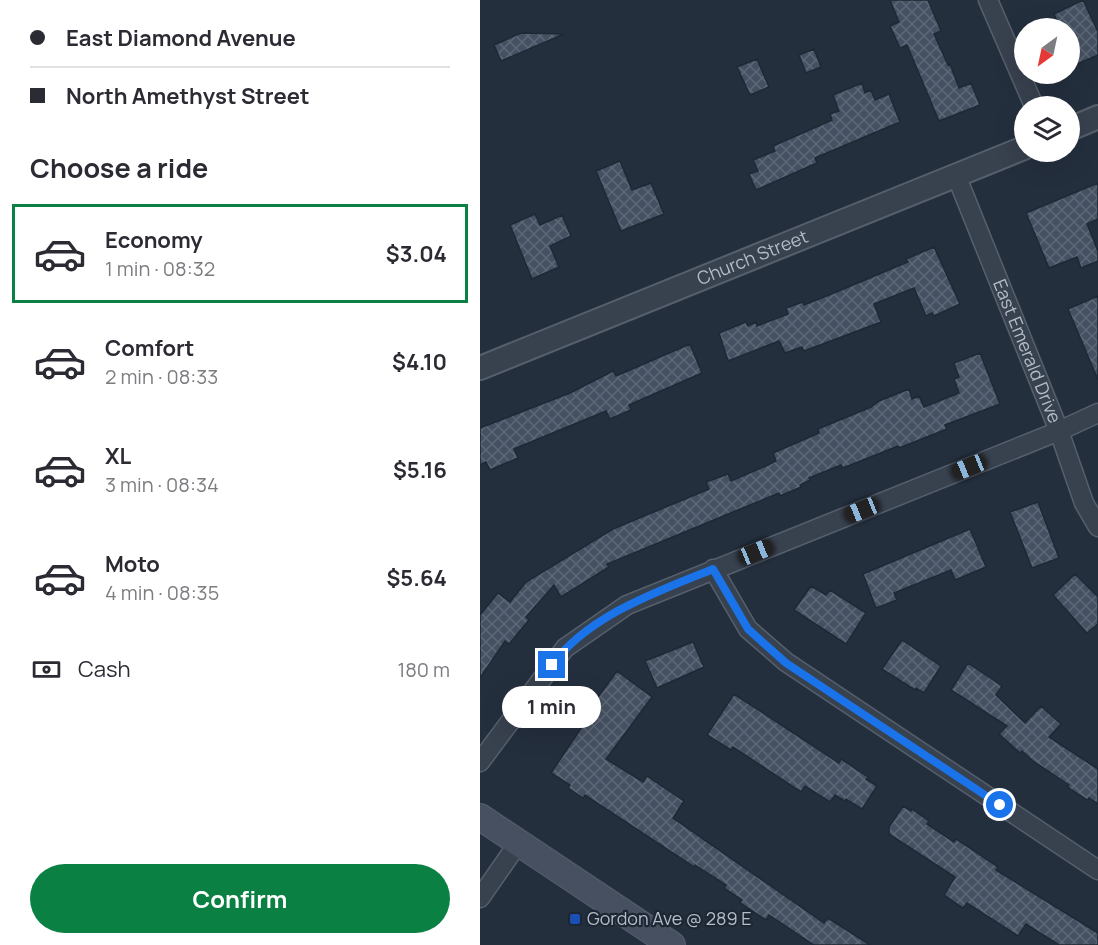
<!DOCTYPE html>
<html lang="en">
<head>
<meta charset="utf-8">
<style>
	body { margin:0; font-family:Manrope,sans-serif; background:#f2f2f3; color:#2b2b33; height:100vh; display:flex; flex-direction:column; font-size:22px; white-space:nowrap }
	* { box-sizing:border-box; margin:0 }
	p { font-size:20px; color:#7c7c81 }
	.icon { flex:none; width:33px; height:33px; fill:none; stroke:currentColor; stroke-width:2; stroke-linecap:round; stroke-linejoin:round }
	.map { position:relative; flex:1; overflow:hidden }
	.panel { display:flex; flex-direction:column; background:#fff; width:480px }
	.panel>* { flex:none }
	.top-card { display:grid; align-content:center; height:132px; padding:0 30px; background:#fff }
	.needle { width:39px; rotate:213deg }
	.tools { position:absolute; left:534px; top:18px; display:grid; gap:12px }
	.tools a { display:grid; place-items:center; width:66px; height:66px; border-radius:50%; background:#fff; box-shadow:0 6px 24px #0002; font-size:30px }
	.end { position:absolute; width:27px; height:27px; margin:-14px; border:8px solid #1a73e8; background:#fff; box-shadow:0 0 0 3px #fff }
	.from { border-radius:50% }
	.bubble { position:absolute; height:42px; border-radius:21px; background:#fff; box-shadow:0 6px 24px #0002; font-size:20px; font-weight:700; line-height:42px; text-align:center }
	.car { position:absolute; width:18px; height:36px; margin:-18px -9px; border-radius:8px; box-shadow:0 0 4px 2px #0007; background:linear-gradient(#222 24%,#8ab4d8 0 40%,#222 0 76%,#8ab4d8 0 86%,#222 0) }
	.top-card b { display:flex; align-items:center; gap:21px; height:57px; font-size:22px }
	.top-card b+b { border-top:2px solid #e1e1e2 }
	.top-card i { width:15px; height:15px; background:#2b2b33 }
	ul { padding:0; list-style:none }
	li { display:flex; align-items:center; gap:18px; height:99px; margin:0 12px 9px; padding:0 18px; border:3px solid transparent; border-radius:0px }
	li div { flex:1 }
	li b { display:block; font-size:22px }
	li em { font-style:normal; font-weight:700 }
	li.active { border-color:#0b8043 }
	li>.icon { width:54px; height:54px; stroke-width:1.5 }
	h2 { padding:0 30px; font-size:27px; line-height:72px }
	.pay { display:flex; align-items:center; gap:15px; height:66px; padding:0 30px; font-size:22px }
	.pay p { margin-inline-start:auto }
	.action { display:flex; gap:12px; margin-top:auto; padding:12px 30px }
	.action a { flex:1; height:69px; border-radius:36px; background:#0b8043; color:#fff; font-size:24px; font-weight:700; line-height:69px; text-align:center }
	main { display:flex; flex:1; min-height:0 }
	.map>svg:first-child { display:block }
	.building { fill:url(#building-cross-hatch); stroke:#1f2835; stroke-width:1.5 }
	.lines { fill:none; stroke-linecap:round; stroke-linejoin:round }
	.minor-casing { stroke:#565f6c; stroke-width:21 }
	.tertiary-casing { stroke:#565f6c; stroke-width:26 }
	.secondary-casing { stroke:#565f6c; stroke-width:28 }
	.minor { stroke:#38414e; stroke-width:18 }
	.tertiary { stroke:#38414e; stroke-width:22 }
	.secondary { stroke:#465061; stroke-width:26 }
	.route { stroke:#1a73e8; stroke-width:8 }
	.transit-dot { fill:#1a4fb4; stroke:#1d2633; stroke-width:2 }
	.labels { text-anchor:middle; stroke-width:4.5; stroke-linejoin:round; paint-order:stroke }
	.street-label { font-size:18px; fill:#b4bcc9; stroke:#1d2633 }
	.poi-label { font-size:18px; fill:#b4bcc9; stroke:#1d2633; text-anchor:start }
</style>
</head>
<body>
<main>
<section class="panel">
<div class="top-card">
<b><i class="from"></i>East Diamond Avenue</b>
<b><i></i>North Amethyst Street</b>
</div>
<h2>Choose a ride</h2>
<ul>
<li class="active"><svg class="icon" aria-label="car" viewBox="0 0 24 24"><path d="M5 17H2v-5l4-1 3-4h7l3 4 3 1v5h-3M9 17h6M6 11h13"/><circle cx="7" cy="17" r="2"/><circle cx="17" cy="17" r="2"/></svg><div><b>Economy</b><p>1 min · 08:32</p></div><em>$3.04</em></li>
<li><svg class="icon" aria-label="car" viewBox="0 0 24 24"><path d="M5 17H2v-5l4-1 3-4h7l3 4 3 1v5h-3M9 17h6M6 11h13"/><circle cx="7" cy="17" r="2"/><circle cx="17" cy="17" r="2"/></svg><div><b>Comfort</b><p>2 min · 08:33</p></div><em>$4.10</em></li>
<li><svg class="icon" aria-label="car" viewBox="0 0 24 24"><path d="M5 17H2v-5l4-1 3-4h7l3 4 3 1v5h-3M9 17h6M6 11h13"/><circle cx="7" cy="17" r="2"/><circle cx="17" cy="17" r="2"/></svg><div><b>XL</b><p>3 min · 08:34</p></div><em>$5.16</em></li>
<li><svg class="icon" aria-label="car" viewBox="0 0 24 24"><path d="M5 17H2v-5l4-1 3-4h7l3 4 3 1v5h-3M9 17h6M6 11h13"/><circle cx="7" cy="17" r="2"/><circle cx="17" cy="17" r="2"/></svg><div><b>Moto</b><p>4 min · 08:35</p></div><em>$5.64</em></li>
</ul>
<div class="pay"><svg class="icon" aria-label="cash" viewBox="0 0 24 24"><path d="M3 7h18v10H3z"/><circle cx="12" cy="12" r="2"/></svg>Cash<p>180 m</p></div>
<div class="action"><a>Confirm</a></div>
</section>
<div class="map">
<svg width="618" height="945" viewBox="0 0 618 945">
	<defs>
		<pattern id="building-cross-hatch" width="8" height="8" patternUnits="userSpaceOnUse" patternTransform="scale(1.5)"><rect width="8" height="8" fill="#455162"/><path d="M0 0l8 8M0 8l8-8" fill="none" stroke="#5d6877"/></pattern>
	</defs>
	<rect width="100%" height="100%" fill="#242f3e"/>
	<path class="building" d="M410,0H448L461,31L454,34L468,65L470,64L479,88L491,83L500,105L459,121L427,45L420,48L410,26L419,22Z
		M603,0L618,32V55L595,65L590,53V28H580L574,14Z
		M41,33L84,34L21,61L14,45Z
		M334,49L341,67L326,73L319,55Z
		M277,59L289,87L270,95L257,67Z
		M382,83L385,93L391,90L395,100L409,94L420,122L335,158L337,163L276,190L269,174L278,171L273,160L295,151L293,146L352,120L350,114L359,111L353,95Z
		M140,161L152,190L171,183L184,214L141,231L116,171Z
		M618,183V219L607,224L618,251V261L601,268L597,257L569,268L546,213Z
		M55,214L60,225L82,215L91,236L70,246L79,267L52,279L30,225Z
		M454,247L480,304L454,316L452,313L446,316L434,288L394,304L401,322L372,333L324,351L322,347L305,353L299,341L248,361L239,333L266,322L268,326L276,322L277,326L308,314L306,308L323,302L324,305L354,293L428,262L426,259Z
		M618,296V380L588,309Z
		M210,344L222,373L149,405L151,410L130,419L126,411L34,449L38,458L10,470L6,462L0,465V428L90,393L133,371L136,376Z
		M500,353L520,404L465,425L467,429L419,448L418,446L363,468L361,465L329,478L330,480L320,485L321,487L300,496L299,493L127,564L129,567L81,597L74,585L46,617L49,620L29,644L25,641L0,678V615L18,593L30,602L46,582L133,529L229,489L226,482L248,474L251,481L288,465L296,461L293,453L339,433L338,429L391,407L399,401L429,389L432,399L439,396L444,407L479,393L474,379L479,377L474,363Z
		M558,502L579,558L552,568L530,512Z
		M490,529L506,567L475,580L471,570L414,593L417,600L396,608L383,574Z
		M595,574L618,597V624L607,633L573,595Z
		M331,586L346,595L350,590L386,613L366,644L314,610Z
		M422,640L461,666L444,693L436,688L435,690L402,669Z
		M213,642L224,667L177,688L165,661Z
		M488,663L522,686L516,695L545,723L561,706L581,724L569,737L618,769V804L609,798L607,800L587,787L589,785L553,761L542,751L540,753L519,734L527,726L471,690Z
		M137,671L172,697L126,759L163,782L167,776L204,801L193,818L344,923L348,918L390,945H334L289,915L286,920L260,903L262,900L244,888L246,885L215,865L214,867L105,795L103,798L88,788L90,785L71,773L116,706L113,704Z
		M254,694L359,763L361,759L388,777L386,779L397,786L382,809L366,799L365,801L355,795L350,802L325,786L321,792L253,747L251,750L227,735Z
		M423,806L431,811L432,809L449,821L447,824L474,842L476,839L518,867L516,870L618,933V945H579L546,924L538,936L487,903L483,908L464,895L475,877L409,834V827Z"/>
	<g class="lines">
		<defs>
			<g id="minor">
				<path d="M508,0L554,106"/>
				<path id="s1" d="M476,175L579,431L604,503L618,527"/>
				<path d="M233,569L268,629L306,662L618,870"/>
				<path d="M0,762L85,648L147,605L579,431L618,413"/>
				<path d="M0,898L39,842"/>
			</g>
			<g id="tertiary">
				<path d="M590,129L618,117"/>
				<path id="s2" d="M0,368L544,148"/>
			</g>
			<path id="secondary" d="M0,817L192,945"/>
		</defs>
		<use href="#minor" class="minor-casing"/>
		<use href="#tertiary" class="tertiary-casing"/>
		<use href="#secondary" class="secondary-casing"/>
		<use href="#minor" class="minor"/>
		<use href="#tertiary" class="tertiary"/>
		<use href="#secondary" class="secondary"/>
	</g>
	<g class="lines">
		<path class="route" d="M72,665C109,615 177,592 233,569L268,629L306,663L520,805"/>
	</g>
	<rect class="transit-dot" x="89" y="913" width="12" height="12" rx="3"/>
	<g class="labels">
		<g class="street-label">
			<text dy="6" stroke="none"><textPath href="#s2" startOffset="294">Church Street</textPath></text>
			<text dy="6" stroke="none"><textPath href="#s1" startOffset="190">East Emerald Drive</textPath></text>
		</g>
		<g class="poi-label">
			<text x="107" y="925">Gordon Ave @ 289 E</text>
		</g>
	</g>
</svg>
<div class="tools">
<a><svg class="needle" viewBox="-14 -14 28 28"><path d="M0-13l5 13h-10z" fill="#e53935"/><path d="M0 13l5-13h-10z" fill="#7c7c81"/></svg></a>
<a><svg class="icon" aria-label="layers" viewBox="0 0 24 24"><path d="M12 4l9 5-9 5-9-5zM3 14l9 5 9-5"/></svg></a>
</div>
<i class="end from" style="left:520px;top:805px"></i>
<i class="end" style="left:72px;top:665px"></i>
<div class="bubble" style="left:22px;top:686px;width:99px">1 min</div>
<i class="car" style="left:489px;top:467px;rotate:248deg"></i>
<i class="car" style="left:382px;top:510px;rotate:248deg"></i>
<i class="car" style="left:276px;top:552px;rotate:68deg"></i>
</div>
</main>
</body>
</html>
